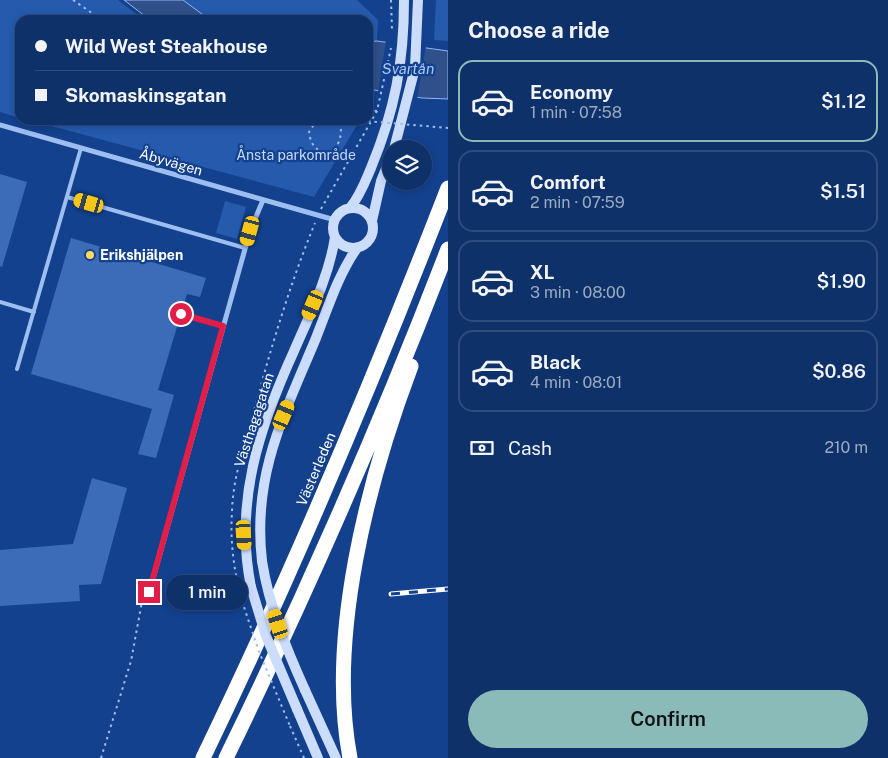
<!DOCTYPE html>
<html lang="en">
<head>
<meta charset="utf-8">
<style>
	body { margin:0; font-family:"Public Sans",sans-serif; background:#1c3d72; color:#f1f3f6; height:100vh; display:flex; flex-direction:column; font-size:19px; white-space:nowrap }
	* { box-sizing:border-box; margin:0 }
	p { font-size:16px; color:#9ba9c1 }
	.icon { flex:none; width:28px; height:28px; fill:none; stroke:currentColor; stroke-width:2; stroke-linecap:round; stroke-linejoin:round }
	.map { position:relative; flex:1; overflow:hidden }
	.details { display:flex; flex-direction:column; background:#0e316a; width:440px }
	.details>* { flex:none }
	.hud { position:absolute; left:15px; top:15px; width:358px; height:110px; border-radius:15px; box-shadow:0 2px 8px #0003,0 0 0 1px #2e4c7e; display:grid; align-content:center; height:110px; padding:0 20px; background:#0e316a }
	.buttons { position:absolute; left:382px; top:140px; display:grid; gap:10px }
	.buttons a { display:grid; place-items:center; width:50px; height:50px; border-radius:50%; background:#0e316a; box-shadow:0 2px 8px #0003,0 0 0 1px #2e4c7e; font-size:25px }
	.end { position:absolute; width:22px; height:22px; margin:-11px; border:6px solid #e11d48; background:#fff; box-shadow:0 0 0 2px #fff }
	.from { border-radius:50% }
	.bubble { position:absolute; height:35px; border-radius:18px; background:#0e316a; box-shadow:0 2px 8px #0003,0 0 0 1px #2e4c7e; font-size:16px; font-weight:600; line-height:35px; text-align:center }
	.car { position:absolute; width:15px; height:30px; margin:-15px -8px; border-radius:6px; box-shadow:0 0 4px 1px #0007; background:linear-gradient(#f5c518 24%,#345 0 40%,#f5c518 0 76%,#345 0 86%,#f5c518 0) }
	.hud b { display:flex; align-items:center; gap:18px; height:48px; font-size:19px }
	.hud b+b { border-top:1px solid #2e4c7e }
	.hud i { width:12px; height:12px; background:#f1f3f6 }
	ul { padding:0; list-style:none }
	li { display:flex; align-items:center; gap:15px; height:82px; margin:0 10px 8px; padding:0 10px; border:2px solid #2e4c7e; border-radius:15px }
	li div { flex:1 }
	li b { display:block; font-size:19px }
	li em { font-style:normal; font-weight:600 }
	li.selected { border-color:#8bbbb9 }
	li>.icon { width:45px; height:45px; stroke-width:1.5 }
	h2 { padding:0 20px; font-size:22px; line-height:60px }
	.pay { display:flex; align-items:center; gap:12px; height:55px; padding:0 20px; font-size:19px }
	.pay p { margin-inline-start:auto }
	.action { display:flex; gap:10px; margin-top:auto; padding:10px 20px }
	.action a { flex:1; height:58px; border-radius:30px; background:#8bbbb9; color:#111; font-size:20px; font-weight:600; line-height:58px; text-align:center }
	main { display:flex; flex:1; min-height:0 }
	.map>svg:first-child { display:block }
	.green { fill:#255aad }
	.water { fill:#2f508a; stroke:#8fb8f4 }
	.pier { fill:#13418e }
	.building { fill:#3c6bb8 }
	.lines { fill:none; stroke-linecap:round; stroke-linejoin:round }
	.path { stroke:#9dbef1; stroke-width:2; stroke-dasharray:2.5 4; stroke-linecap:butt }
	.service { stroke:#9dbef1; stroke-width:4 }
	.minor { stroke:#9dbef1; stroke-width:5 }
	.secondary { stroke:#ccddfc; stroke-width:10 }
	.motorway { stroke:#fff; stroke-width:15 }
	.rail-casing { stroke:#fff; stroke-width:5 }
	.rail { stroke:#13418e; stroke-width:3; stroke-dasharray:9; stroke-linecap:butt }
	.path-bridge { stroke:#9dbef1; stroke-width:2; stroke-dasharray:2.5 4; stroke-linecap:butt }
	.secondary-bridge { stroke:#ccddfc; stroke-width:10 }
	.route { stroke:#e11d48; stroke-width:6 }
	.poi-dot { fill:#ffda5d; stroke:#13418e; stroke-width:2 }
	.labels { text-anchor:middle; stroke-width:4.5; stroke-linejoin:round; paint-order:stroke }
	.park-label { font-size:14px; fill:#c4dafc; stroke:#13418e }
	.street-label { font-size:14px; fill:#fff; stroke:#13418e }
	.poi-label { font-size:14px; font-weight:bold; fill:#fff; stroke:#13418e; text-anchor:start }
	.water-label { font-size:15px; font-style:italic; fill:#a9c8f8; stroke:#13418e }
</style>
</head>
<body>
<main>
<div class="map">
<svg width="448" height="758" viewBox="0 0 448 758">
	<rect width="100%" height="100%" fill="#13418e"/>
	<path class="green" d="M0,0H118L144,20H20V118L0,112Z
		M183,0H357L378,20L377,41L368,42V20H210Z
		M436,0H448V41L434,40Z
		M29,120H360L314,197Z
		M225,201L246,207L237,239L216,233Z"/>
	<path class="water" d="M124,0H183L210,20H150Z
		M377,41L448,51V99L422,98L368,89V42Z"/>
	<path class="pier" d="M386,40L426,46L417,100L378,93Z"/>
	<path class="building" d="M0,174L27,182L2,267L0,266Z
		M71,238L206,278L200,297L187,294L182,310L177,313L180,317L158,390L174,395L156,458L138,454L152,409L31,374Z
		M92,478L127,488L101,584L79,585L80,601L0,606V550L73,544Z"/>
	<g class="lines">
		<path class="path" d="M73,0L102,20
			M391,0L392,30
			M368,110L377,111
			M317,120L309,132C312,162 347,159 340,120
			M321,209L377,111L391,48
			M242,601C234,572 230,542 232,511C233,477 245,443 254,411C271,347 290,284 315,223
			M290,726L304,758
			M101,758L131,661L143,596"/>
		<path class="service" d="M67,197L245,248
			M0,302L34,312
			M181,314L223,326
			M17,369L81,148"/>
		<path class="minor" d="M0,125L335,220
			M149,593L250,231L263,200"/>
		<path class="secondary" d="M394,149L415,68L418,0
			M350,208C360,196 365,182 371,168C395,110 404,62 404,0
			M333 228a20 20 0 1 1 40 0a20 20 0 1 1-40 0Z
			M372,221L381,181L391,156
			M262,561C252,475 284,415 316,338C328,308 338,275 357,248
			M251,587C234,502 259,428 294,351C310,314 329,277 335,237
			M305,690L336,758
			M297,709L318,758"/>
		<path class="motorway" d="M203,758C293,572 373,381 448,188
			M226,758C307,592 382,421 448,249
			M350,758C327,637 368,480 411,366"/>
		<defs>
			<path id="rail" d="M391,594L448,589"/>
		</defs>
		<use href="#rail" class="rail-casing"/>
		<use href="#rail" class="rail"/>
		<path class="path-bridge" d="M355,120L448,128
			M242,601L258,649L290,726"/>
		<path class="secondary-bridge" d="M262,561C269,606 286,648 305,690
			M251,587L266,636L297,709"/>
	</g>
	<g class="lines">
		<path class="route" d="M149,592L223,326L181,314"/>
	</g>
	<circle class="poi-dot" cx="90" cy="255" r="5"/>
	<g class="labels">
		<g class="park-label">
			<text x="296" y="160">Ånsta parkområde</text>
		</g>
		<g class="street-label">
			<text transform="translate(171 162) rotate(16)" y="5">Åbyvägen</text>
			<text transform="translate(254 420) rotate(-72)" y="5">Västhagagatan</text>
			<text transform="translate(316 469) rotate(-67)" y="5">Västerleden</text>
		</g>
		<g class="poi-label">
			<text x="100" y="260">Erikshjälpen</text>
		</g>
		<g class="water-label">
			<text x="408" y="74">Svartån</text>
		</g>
	</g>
</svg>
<div class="buttons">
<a><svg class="icon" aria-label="layers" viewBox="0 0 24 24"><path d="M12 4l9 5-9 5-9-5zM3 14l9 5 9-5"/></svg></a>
</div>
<i class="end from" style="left:181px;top:314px"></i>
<i class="end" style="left:149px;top:592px"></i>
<div class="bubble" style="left:166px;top:575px;width:82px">1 min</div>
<i class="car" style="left:89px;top:203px;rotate:286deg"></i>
<i class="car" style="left:250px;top:231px;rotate:195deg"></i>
<i class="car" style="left:313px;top:305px;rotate:203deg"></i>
<i class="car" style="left:284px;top:415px;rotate:23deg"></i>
<i class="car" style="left:244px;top:535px;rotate:176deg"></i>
<i class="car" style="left:278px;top:624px;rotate:342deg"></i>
<div class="hud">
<b><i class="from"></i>Wild West Steakhouse</b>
<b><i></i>Skomaskinsgatan</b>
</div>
</div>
<section class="details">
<h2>Choose a ride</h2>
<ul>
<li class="selected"><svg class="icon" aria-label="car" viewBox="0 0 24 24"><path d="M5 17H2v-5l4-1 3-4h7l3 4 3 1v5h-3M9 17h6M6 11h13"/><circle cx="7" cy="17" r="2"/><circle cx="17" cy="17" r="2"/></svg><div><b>Economy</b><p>1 min · 07:58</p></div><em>$1.12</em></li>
<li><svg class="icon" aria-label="car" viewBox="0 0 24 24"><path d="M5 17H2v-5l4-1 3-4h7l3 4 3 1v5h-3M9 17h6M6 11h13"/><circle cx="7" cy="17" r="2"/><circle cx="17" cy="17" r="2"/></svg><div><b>Comfort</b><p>2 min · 07:59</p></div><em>$1.51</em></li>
<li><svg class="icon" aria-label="car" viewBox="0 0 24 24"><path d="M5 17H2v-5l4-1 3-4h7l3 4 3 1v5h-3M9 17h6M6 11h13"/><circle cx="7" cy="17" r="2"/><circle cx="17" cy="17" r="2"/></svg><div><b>XL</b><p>3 min · 08:00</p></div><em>$1.90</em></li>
<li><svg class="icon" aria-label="car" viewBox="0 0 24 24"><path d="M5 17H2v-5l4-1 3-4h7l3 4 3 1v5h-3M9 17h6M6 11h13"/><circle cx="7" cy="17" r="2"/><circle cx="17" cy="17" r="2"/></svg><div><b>Black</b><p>4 min · 08:01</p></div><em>$0.86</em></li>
</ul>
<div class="pay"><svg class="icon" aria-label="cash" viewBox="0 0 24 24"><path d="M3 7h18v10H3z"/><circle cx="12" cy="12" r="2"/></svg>Cash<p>210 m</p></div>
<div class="action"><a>Confirm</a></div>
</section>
</main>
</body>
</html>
